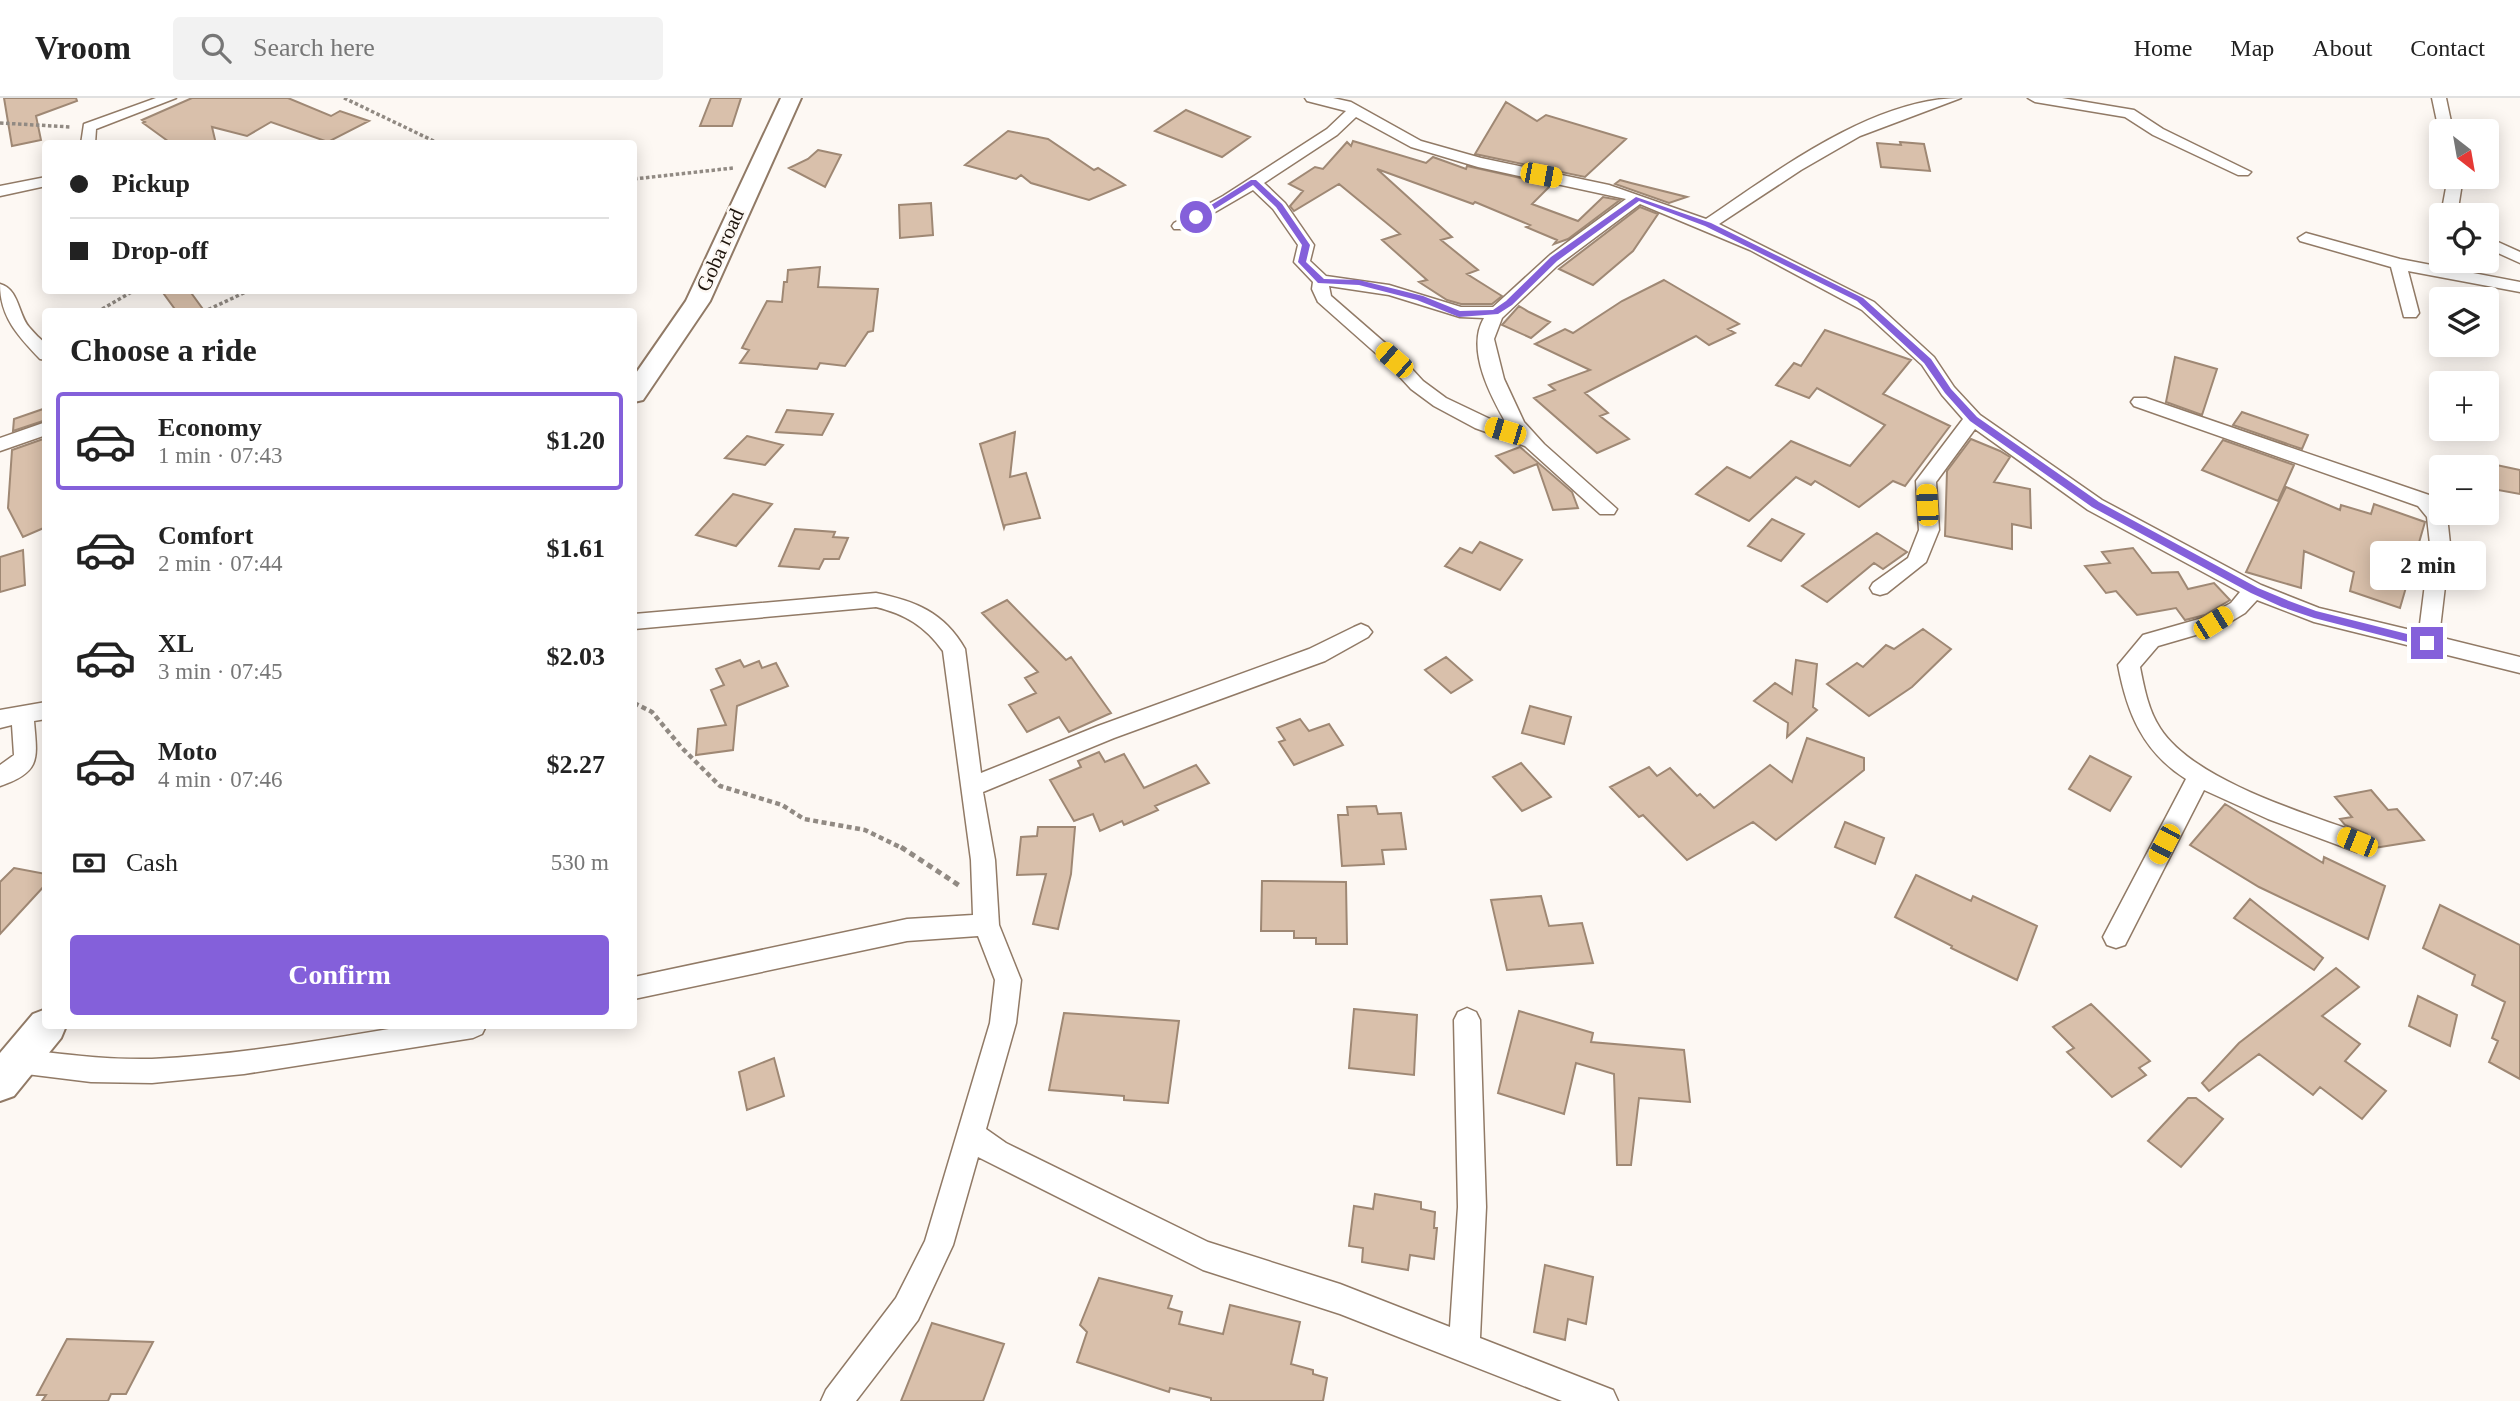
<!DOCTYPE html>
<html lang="en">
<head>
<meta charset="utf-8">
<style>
	body { margin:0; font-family:"Times New Roman",serif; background:#f2f2f2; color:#222; height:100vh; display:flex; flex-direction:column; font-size:26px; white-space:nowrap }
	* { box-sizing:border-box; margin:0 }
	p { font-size:23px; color:#767676 }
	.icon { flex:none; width:38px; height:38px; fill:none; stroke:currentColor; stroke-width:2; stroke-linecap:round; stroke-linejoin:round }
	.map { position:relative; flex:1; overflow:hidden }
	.side { position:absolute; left:42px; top:210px; width:595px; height:721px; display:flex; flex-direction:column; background:#fff; border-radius:7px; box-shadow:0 4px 18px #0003 }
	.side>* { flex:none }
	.banner { position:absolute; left:42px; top:42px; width:595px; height:154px; border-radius:7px; box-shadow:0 4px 18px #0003; display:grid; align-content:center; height:154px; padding:0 28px; background:#fff }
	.needle { width:46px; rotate:149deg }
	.controls { position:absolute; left:2429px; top:21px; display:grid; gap:14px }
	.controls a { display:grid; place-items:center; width:70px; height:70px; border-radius:7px; background:#fff; box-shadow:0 4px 18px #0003; font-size:35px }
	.end { position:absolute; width:32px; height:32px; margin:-16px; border:9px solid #8460da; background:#fff; box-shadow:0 0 0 4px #fff }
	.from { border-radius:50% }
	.bubble { position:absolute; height:49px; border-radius:7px; background:#fff; box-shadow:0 4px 18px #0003; font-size:23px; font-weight:700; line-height:49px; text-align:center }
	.car { position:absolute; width:21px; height:42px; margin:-21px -10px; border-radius:9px; box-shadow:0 0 5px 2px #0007; background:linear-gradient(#f5c518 24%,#345 0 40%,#f5c518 0 76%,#345 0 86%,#f5c518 0) }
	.banner b { display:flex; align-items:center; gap:24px; height:66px; font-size:26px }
	.banner b+b { border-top:2px solid #e0e0e0 }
	.banner i { width:18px; height:18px; background:#222 }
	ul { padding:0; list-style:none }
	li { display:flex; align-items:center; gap:21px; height:98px; margin:0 14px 10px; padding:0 14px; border:4px solid transparent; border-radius:7px }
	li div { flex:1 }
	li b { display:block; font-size:26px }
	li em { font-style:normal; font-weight:700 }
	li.selected { border-color:#8460da }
	li>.icon { width:63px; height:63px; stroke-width:1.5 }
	h2 { padding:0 28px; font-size:32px; line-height:84px }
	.pay { display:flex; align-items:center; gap:18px; height:77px; padding:0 28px; font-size:26px }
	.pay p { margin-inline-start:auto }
	.action { display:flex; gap:14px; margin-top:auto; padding:14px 28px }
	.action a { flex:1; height:80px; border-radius:7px; background:#8460da; color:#fff; font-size:28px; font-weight:700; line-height:80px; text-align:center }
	header { display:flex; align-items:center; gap:42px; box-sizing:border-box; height:98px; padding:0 35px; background:#fff; border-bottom:2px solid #e0e0e0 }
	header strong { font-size:33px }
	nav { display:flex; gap:38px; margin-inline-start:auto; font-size:24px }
	.search { width:490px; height:63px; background:#f2f2f2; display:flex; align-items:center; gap:18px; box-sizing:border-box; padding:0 24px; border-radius:7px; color:#767676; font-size:26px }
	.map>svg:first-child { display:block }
	.building { fill:#d9c0ab; stroke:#9f8874; stroke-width:2 }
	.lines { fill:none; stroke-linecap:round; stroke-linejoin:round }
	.minor-casing { stroke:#917a66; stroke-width:3 }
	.secondary-casing { stroke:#917a66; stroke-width:4 }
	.path-far2 { stroke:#918a83; stroke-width:3.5; stroke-dasharray:3.5 2.5; stroke-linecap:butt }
	.path-far1 { stroke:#918a83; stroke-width:4.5; stroke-dasharray:5 3.5; stroke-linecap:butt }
	.path { stroke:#918a83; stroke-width:5; stroke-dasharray:6 4.5; stroke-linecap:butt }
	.minor { fill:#fff; fill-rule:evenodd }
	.secondary { fill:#fff; fill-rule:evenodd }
	.route { fill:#8460da }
	.labels { text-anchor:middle; stroke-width:5; stroke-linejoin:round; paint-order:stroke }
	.far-street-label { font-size:21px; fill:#1d140c; stroke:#fdf8f3 }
</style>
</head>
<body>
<header>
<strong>Vroom</strong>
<div class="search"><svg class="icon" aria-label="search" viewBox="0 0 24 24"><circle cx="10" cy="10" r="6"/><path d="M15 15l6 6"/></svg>Search here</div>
<nav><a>Home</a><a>Map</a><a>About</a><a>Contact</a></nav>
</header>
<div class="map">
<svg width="2520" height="1303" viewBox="0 0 2520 1303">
	<rect width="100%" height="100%" fill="#fdf8f3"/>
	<path class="building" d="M4,0H76L77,3L36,18L41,42L12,48Z
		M192,0H288L331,18L340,13L369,23L328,44L271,24L247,38L212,29L216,46H172L143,25L145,24L142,22Z
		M711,0H741L732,28H700Z
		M1506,4L1537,23L1546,17L1626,41L1585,79L1475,56Z
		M1186,12L1250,39L1222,59L1155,33Z
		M1008,33L1048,41L1094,72L1098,70L1125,87L1089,102L1031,85L1021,77L1016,81L965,67Z
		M1353,43L1426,65L1433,59L1466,71L1467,68L1551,87L1532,106L1578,123L1603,99L1620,102L1568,141L1554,146L1557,142L1526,129L1530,127L1475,104L1473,106L1377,71L1452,139L1441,142L1478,172L1467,176L1502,198L1492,206H1461L1447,202L1419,184L1427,182L1382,142L1400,136L1339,86L1294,113L1290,108L1303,93L1289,86L1315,69L1323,71L1347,44L1351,48Z
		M1900,44L1924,46L1930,73L1881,69L1877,45L1901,47Z
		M818,52L841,57L825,89L789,70L808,61Z
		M1620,82L1631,85L1687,99L1669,105L1615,86Z
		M931,105L933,137L900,140L899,107Z
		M1640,109L1658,116L1633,153L1593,187L1559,171Z
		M820,169L818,189L878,191L873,233L868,234L845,268L820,265L817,271L740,265L749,252L742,250L767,203L782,204L784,184H787L788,172Z
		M1664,182L1739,226L1728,231L1735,235L1709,247L1696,238L1585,295L1608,315L1600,318L1629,341L1597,355L1534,300L1555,292L1549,287L1590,272L1535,246L1565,231L1573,235L1622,203Z
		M161,192H189L205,214H177Z
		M1519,208L1529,214L1550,224L1531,240L1502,227Z
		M1825,232L1911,262L1883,296L1950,328L1905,388L1893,383L1859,409L1815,383L1811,387L1796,379L1749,423L1696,396L1727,369L1750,380L1791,343L1850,368L1885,327L1817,290L1809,300L1776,287L1794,265L1801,268Z
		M2175,259L2217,271L2202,317L2166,304Z
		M46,310V322L13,333L14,321Z
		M787,312L833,316L822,337L776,334Z
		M2242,314L2308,337L2302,351L2233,327Z
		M1015,334L1010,379L1026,375L1040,420L1005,427L1004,430L980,346Z
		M747,338L783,347L765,367L725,360Z
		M46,340V429L23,439L8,410L12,352Z
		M1971,341L2000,353L2010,359L1994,384L2030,391L2031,430L2012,426V451L1945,438L1947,373Z
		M2223,342L2294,367L2278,403L2202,372Z
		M1520,349L1572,394L1578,410L1553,412L1537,366L1514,375L1496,358Z
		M2487,365L2520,372V396L2487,390Z
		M2286,389L2340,412L2341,407L2371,416L2374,406L2425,424L2400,510L2350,493L2354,474L2304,453L2301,490L2246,474Z
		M733,396L772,406L736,448L696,437Z
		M1772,421L1804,436L1781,463L1748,448Z
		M795,431L835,434L833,439L848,440L839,461H824L819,471L779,468Z
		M1877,435L1907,454L1883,471L1874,465L1827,504L1802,488Z
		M1480,444L1522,462L1500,492L1445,468L1460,450L1472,455Z
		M2133,450L2152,475L2178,474L2188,491L2214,485L2230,502L2205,517L2185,522L2176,510L2137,517L2116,493L2106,495L2085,468L2110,465L2102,454Z
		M23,452L25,487L0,494V459Z
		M1007,502L1066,562L1071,559L1111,615L1069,634L1059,619L1027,634L1009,607L1036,595L1025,580L1038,574L982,515Z
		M1923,531L1951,551L1912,589L1869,618L1827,586L1857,565L1863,569L1886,547L1894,551Z
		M1446,559L1472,582L1451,595L1425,572Z
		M740,562L744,569L759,563L762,570L776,565L788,588L737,608L733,652L696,657L698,631L726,627L711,592L724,587L716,571Z
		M1796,562L1817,566L1813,609L1817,612L1787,639L1788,625L1754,603L1775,585L1792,596Z
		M1530,608L1571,619L1564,646L1522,635Z
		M1300,621L1309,633L1329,626L1343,647L1294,667L1279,644L1285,642L1277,630Z
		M1807,640L1864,660V672L1776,742L1753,724L1687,762L1643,717L1639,719L1610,689L1649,669L1657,678L1670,670L1697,698L1700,696L1714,710L1770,667L1792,684Z
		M1099,654L1105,664L1124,656L1144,690L1196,667L1209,685L1155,708L1158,712L1124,727L1122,723L1100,733L1093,716L1074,723L1050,682L1081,669L1078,663Z
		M2090,658L2131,679L2110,713L2069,691Z
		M1521,665L1551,699L1522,713L1493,679Z
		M2371,692L2388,712L2397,711L2424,742L2368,751L2371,743L2367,736L2345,727L2340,721L2352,719L2335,699Z
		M2225,706L2323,765L2324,759L2385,788L2368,841L2259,789L2190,747Z
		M1376,708L1378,716L1401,715L1406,751L1382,752L1384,766L1342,768L1338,717H1348L1347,709Z
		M1845,724L1884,740L1875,766L1835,749Z
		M1038,729H1075L1071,776L1058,831L1033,826L1046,776L1017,777L1021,739L1037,738Z
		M14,770L46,776V786L0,836V784Z
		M1916,777L1971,803L1973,798L2037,828L2017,882L1951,850L1952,848L1895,819Z
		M1262,783L1346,784L1347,846H1316V840H1294V833H1261Z
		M1541,798L1549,828L1582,825L1593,865L1507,872L1491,802Z
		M2250,801L2323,860L2314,872L2234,820Z
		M2440,807L2520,847V981L2489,964L2498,943L2492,940L2505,904L2472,887L2475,877L2423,850Z
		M2336,870L2359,889L2322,918L2360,946L2345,963L2386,993L2362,1021L2320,989L2313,997L2259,956L2209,993L2202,985L2239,945Z
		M2418,898L2457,917L2450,948L2409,928Z
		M2091,906L2150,963L2139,970L2146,977L2112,999L2067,954L2074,950L2053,929Z
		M1354,911L1417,917L1414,977L1349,970Z
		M1519,913L1593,935L1591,944L1684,952L1690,1004L1639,1000L1631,1067H1617L1614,976L1576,965L1564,1016L1498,995Z
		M1064,915L1179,923L1168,1005L1124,1002V998L1049,992Z
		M774,960L784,998L747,1012L739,974Z
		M2188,1000H2196L2223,1021L2181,1069L2148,1043Z
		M1375,1096L1421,1104V1111L1435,1114L1434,1130H1437L1434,1161L1410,1157L1408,1172L1362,1164L1363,1150L1349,1148L1354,1108L1373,1111Z
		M1545,1167L1593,1179L1586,1226L1568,1221L1565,1242L1534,1234Z
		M1099,1180L1172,1198L1168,1210L1182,1214L1179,1226L1223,1236L1230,1207L1300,1224L1291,1266L1313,1272V1276L1327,1280L1323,1303H1211V1300L1170,1290L1169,1294L1077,1264L1087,1234L1080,1227Z
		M932,1225L1004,1246L983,1303H901Z
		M67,1241L153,1244L126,1296H111L108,1303H42L46,1297H37Z"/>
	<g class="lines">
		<defs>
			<path id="minor" d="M156,0H176L96,31L95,46H81L84,26Z
				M1305,0H1333L1351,4L1421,43L1481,60L1609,87L1706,121C1777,73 1873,0 1961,0L1860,38L1801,72L1719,126L1874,204L1934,259L1954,289L1980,317L2102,402L2261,487L2319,510L2419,534L2430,446L2427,419L2418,408L2134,308L2131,304L2134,300H2146L2432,398L2441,410V415L2447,418L2450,446L2439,539L2520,559V575L2314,524L2257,502L2245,515L2220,530L2158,548L2140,569C2144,589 2148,612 2160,630C2194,683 2307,716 2365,737L2369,744L2365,751L2357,754L2268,721L2204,692L2125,847L2116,850L2107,847L2103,839L2186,681C2143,654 2127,615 2118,567L2143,537L2206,519L2231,505L2240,494L2088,412L1975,331L1936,384L1939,432L1926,464L1887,495L1880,497L1873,495L1870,490L1873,485L1908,460L1919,432L1916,383L1963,321L1942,297L1922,267L1862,212L1750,152L1640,106L1557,168L1502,220L1494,241L1504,281L1524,324L1544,346L1617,411L1614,416H1600L1525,348L1475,330L1434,308L1411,291L1388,266L1318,204L1312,191L1313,184L1294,164L1298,147L1273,111L1253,92L1186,131H1174L1172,128L1174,125L1223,98L1327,31L1346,13L1307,3ZM1356,19L1411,49L1478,69L1626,101L1550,157L1493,209H1461L1389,187L1326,178L1310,163L1314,147L1285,105L1264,85L1337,37ZM1329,188L1389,197L1460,219L1484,220C1465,252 1492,301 1509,330L1446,300L1423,283L1400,258L1331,198Z
				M2028,0H2062L2134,12L2163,31L2251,74L2248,77H2238L2153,37L2125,19L2035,4Z
				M2432,0H2446L2453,33H2441V36L2439,33Z
				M46,79V88L0,98V88Z
				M2448,79H2463L2457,117H2441Z
				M2306,135L2400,161L2520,184V194L2408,173L2419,215L2416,219H2404L2391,169L2300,143L2298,140Z
				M2487,139L2520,154V165L2487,150Z
				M0,186C19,191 18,216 29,229C34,235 40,241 46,246V262L40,261C18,238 0,219 0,186Z
				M46,324V337L0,353V340Z
				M876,495C915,503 944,514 965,551L981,675L1098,628L1309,551L1354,529L1361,526L1368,529L1372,534L1368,539L1325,563L1114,640L983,694L995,762L999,827L1021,882L1016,925L986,1031L1006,1045L1208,1144L1340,1186L1450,1229L1458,1109L1454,922L1458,914L1467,910L1476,914L1480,922L1486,1109L1480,1240L1613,1292L1618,1303H1562L1340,1216L1203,1172L978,1059L953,1147L918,1222L856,1303H821L826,1292L896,1200L925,1143L990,925L995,882L978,838L907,843L634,901V879L907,821L973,817L971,762L943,553C925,528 905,516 876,509L634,531V516Z
				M46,604V621L34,623C37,660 42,674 0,688V667L14,657L12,627L0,630V612Z
				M407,928H486L482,936L473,940L244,976L152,985L91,984L18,975L9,972L5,963L9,954L18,951C62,956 107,962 152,961C237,957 324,942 407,928Z"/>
			<path id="secondary" d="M781,0H801L710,203L643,302L634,304V278L686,203Z
				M46,911V928H66L61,940L14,998L0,1003V955L33,916Z"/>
		</defs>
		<use href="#minor" class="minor-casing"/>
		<use href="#secondary" class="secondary-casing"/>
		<path class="path-far2" d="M344,0L440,46
			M0,25L71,29
			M634,81L733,70
			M97,214L135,192
			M203,214L250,192"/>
		<path class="path-far1" d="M634,605L652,614L682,650L720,688L782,707L804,721L865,732L904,751"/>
		<path class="path" d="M901,749L960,788"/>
		<use href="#minor" class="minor"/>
		<use href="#secondary" class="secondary"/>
	</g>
	<path class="route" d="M1251,82H1256L1282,106L1310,147L1306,164L1324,181L1359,182L1423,198L1460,213L1493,212L1506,203L1551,159L1636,99L1711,125L1863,200L1931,261L1951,291L1977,319L2099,404L2258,490L2289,503L2316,513L2427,541L2433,545L2427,549L2314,520L2282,509L2251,495L2092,409L1970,323L1945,295L1924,265L1857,203L1705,128L1639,103L1557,163L1512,207L1498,216L1459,219L1417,202L1359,187L1318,185L1298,164L1302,147L1276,109L1253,87L1199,121L1192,119Z"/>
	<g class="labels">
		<g class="far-street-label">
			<text transform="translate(720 152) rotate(-66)" y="7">Goba road</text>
		</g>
	</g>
</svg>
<div class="controls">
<a><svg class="needle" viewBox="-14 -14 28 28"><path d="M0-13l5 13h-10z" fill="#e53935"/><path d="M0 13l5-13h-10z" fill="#767676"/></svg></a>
<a><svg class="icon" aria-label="locate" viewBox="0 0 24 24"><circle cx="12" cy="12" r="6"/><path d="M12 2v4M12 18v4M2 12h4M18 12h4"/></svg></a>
<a><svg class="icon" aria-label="layers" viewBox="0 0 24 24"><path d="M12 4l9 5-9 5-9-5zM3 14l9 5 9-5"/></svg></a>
<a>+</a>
<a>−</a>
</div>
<i class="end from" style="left:1196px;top:119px"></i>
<i class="end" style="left:2427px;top:545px"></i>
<div class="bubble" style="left:2370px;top:443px;width:116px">2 min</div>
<i class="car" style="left:1541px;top:77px;rotate:101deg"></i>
<i class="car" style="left:1394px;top:262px;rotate:311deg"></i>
<i class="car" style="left:1505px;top:333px;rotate:287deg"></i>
<i class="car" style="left:1927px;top:407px;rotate:357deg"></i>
<i class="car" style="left:2213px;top:525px;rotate:58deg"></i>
<i class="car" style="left:2357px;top:744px;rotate:292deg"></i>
<i class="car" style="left:2164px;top:746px;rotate:208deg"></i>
<div class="banner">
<b><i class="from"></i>Pickup</b>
<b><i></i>Drop-off</b>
</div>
<section class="side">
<h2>Choose a ride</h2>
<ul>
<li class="selected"><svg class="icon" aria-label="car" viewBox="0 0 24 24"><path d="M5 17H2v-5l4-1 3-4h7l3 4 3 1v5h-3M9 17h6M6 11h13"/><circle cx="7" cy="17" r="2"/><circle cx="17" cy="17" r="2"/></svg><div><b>Economy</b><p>1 min · 07:43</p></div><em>$1.20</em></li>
<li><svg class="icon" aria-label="car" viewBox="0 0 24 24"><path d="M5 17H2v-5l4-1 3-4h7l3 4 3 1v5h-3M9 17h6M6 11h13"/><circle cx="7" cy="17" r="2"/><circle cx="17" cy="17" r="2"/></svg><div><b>Comfort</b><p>2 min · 07:44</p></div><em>$1.61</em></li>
<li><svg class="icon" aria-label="car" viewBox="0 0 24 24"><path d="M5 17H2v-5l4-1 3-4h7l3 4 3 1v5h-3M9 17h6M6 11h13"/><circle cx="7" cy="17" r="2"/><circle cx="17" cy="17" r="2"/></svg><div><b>XL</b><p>3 min · 07:45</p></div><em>$2.03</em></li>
<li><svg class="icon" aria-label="car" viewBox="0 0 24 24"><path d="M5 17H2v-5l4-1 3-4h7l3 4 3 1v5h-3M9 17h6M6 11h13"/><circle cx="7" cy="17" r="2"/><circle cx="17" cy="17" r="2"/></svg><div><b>Moto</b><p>4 min · 07:46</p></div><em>$2.27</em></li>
</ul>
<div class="pay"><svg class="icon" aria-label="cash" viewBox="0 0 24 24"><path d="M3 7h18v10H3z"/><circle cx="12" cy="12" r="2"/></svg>Cash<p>530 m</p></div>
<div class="action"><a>Confirm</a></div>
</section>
</div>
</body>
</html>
